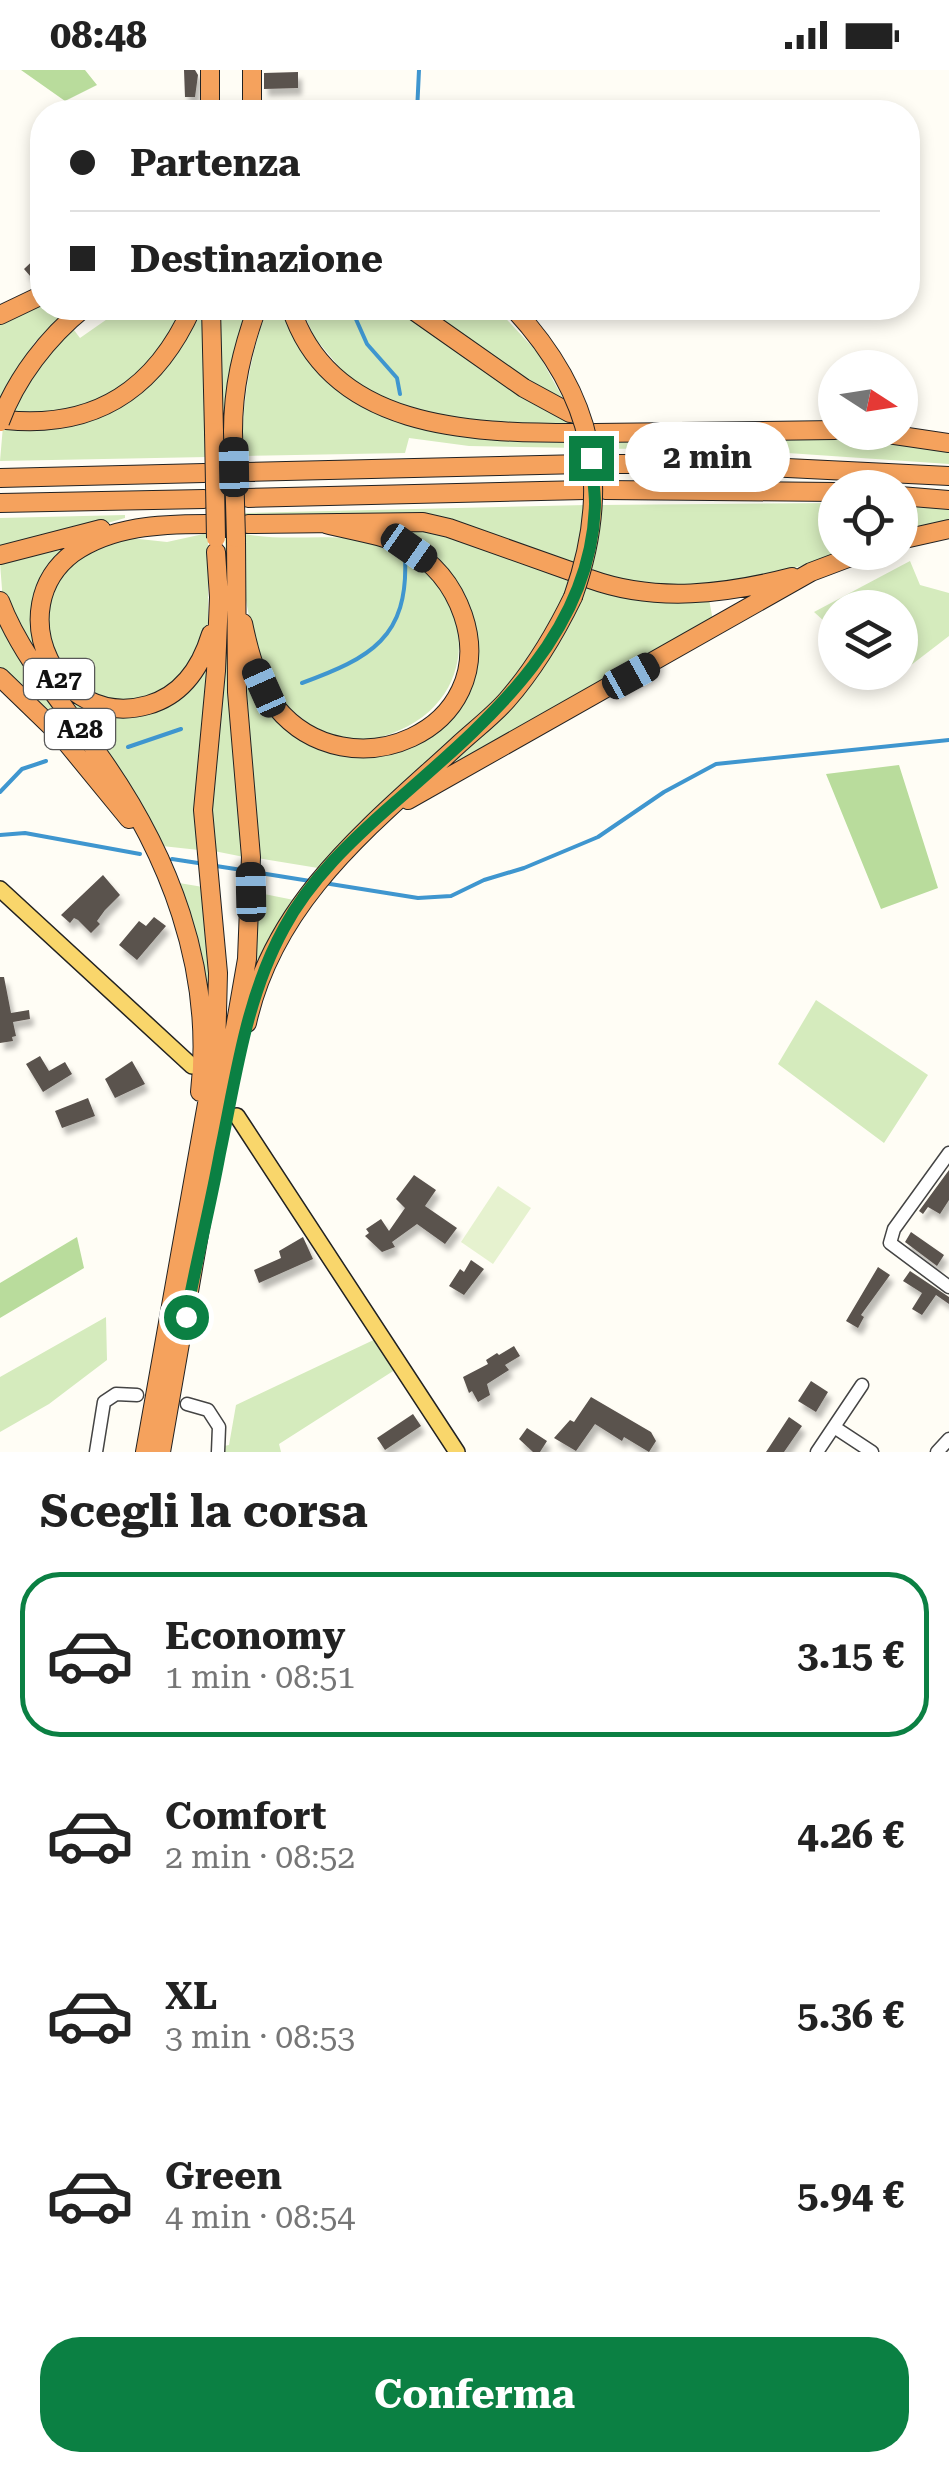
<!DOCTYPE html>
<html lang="it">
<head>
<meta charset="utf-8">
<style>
	body { margin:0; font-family:"Roboto Serif",serif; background:#f6f6f6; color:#222; height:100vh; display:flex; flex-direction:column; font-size:38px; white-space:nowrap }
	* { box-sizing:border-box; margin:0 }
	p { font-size:32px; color:#767676 }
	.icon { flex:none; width:55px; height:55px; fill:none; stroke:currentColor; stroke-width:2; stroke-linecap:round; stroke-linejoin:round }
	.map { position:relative; height:1382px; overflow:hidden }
	.sheet { display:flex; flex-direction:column; background:#fff; flex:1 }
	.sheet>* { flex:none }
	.hud { position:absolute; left:30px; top:30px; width:890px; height:220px; border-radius:40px; box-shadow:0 5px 15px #0003; display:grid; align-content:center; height:220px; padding:0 40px; background:#fff }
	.needle { width:65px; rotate:102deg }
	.fabs { position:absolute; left:818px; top:280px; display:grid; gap:20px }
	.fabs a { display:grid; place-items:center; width:100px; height:100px; border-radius:50%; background:#fff; box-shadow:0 5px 15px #0003; font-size:50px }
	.end { position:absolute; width:45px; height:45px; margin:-22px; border:12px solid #0b8043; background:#fff; box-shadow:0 0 0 5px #fff }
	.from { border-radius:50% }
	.bubble { position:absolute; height:70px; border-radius:35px; background:#fff; box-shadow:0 5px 15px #0003; font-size:32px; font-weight:700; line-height:70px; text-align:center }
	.car { position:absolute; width:30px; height:60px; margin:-30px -15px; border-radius:12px; box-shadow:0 0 8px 2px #0007; background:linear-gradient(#222 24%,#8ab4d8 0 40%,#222 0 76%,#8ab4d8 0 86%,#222 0) }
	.hud b { display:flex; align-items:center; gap:35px; height:95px; font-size:38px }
	.hud b+b { border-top:2px solid #e0e0e0 }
	.hud i { width:25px; height:25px; background:#222 }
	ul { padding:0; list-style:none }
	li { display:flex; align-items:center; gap:30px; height:165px; margin:0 20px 15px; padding:0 20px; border:5px solid transparent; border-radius:40px }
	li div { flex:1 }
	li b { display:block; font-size:38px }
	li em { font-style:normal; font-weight:700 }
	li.selected { border-color:#0b8043 }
	li>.icon { width:90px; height:90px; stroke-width:1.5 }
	h2 { padding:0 40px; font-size:45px; line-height:120px }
	.action { display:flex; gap:20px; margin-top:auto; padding:20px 40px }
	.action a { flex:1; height:115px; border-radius:40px; background:#0b8043; color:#fff; font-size:40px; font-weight:700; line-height:115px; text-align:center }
	.status { display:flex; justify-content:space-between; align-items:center; height:70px; padding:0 50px; background:#fff; direction:ltr }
	.status svg { height:28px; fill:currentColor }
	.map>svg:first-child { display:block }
	.green { fill:#d5ebbd }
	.forest { fill:#b9dc9c }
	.pitch { fill:#e6f2cf }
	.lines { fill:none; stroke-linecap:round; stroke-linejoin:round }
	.stream { stroke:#3f96cf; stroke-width:4 }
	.building { fill:#5a524d; filter:url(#shadow) }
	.minor-casing { stroke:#444; stroke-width:15 }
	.major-casing { stroke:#222; stroke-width:18 }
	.highway-casing { stroke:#222; stroke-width:20 }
	.minor { stroke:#fff; stroke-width:12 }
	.major { stroke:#f9d66b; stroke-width:15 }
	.highway { stroke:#f5a25d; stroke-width:18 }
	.highway-bridge-casing { stroke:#222; stroke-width:20; stroke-linecap:butt }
	.highway-bridge { stroke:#f5a25d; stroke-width:18 }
	.route { stroke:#0b8043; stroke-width:12 }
	.labels { text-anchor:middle; stroke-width:10; stroke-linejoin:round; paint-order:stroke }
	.shield { fill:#fff; stroke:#585858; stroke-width:2.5 }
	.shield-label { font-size:25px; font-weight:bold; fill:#111 }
</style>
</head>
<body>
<div class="status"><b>08:48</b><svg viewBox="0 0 49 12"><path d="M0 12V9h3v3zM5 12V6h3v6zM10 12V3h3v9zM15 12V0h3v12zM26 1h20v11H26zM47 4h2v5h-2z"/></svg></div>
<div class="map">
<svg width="949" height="1382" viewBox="0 0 949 1382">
	<defs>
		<filter id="shadow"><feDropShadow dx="4" dy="7" stdDeviation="2.5" flood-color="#0004"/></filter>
	</defs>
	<rect width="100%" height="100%" fill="#fffdf5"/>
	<path class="green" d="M42,231V238H54L62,245L35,272L0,328V253Z
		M123,238H182C164,293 111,336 54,343C36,345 25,348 9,339L15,325L71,256L80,268Z
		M195,238H207V387L0,391L3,356L106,342Z
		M219,238H249L228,356H223Z
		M267,238H285L299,269L384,344L577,368L579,378L469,376L409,368L405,383L243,386C241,333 250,288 267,238Z
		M301,238H394L572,350L574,358L500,356L395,337L345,304L315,268Z
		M420,238H496L538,283L566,334Z
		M822,365L884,369L949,379V394L716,378L596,379L593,367Z
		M835,433V482L841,483C779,504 717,522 651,516C631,514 610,507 591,503L600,435Z
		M586,435L577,498L464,456L245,448V443Z
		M900,436L949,439V453L900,464Z
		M125,445V448L111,452L0,480V448Z
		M380,456L446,463L573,509L562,537L514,611L451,674L360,752L318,798L257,788L244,603L245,589L282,650L386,681L462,620L459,526Z
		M208,463V553L204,571L180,612L137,632L95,628L64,606L44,553L54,516L72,493L101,476L130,468L167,472Z
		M245,464C293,473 336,460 380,475C481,509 489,637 381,667C352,675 327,669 304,650C283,633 269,618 261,590C249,553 237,502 245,464Z
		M225,468H229L244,787L214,781C209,718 220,656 225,594C228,552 226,510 225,468Z
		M72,473L54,494L40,586L125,645L209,595L199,780L162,776L59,623L3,532L0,493Z
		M910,491L920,515L949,523V566L889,612L879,603L900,602V538H835V561L814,542Z
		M587,514L709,529L713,551L446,700L443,696C497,641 564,589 587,514Z
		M0,554L34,612L106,704L0,604Z
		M179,813L203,817L213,953L194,857Z
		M259,823L294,830L259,902L254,899Z
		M816,930L928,1005L884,1073L778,994Z
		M106,1247L107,1290L49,1334L0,1362V1307Z
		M382,1266L401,1296L279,1374L281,1382H218L219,1377L229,1375L236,1335Z"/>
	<path class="forest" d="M21,0H85L97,15L65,31Z
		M899,695L938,818L881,839L826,704Z
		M77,1167L84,1198L0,1248V1213Z"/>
	<path class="pitch" d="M498,1116L531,1138L493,1194L461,1172Z"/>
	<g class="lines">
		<path class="stream" d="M417,42L419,0
			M351,238L367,274L397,308L400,324
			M302,613C370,588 409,568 405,487
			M128,677L181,659
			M0,722L22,699L46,691
			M0,765L25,763L140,784
			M172,789L198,793
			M216,796L242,800
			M260,803L310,811
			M324,813L418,828L451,826L484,810L524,798L598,767L664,722L716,694L949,670"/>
	</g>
	<path class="building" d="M184,0H195L198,5L195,27H185Z
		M298,2V18L264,19V3Z
		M42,182V213L37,214L24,199Z
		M103,805L120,825L105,840L97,851L100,854L91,863L78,850L74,848L70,853L61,845Z
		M154,847L166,856L137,890L119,875L139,851L146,856Z
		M0,907H4L11,943L29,940L30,949L13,952L16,966L12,967L13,971L0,973Z
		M40,986L49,1001L65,992L72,1004L43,1022L26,994Z
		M132,991L145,1014L115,1028L105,1009Z
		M88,1028L95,1046L62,1058L55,1041Z
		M949,1100V1130L940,1144L928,1137L923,1144L919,1141Z
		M414,1105L436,1120L425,1136L457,1158L445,1174L417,1154L392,1172L395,1177L382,1182L365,1166L369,1163L366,1159L381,1149L389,1161L405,1138L396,1129Z
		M911,1162L944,1185L937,1196L905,1172Z
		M303,1167L313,1189L259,1213L254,1200L281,1188L279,1181Z
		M471,1190L484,1199L464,1225L449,1216L460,1199L464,1202Z
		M878,1197L890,1205L861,1245L864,1247L858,1258L846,1251Z
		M910,1201L949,1227V1234L936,1225L922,1245L912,1239L922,1223L903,1211Z
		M514,1276L520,1286L505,1295L509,1300L487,1314L490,1325L478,1332L472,1321L469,1323L463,1307L488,1294L486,1290L497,1283L499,1285Z
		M811,1311L828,1322L816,1342L798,1331Z
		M591,1327L651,1362L656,1371L649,1382L624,1367L622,1371L595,1354L576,1381L554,1368L570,1350L574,1352Z
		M413,1344L421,1356L385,1380L377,1368Z
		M789,1347L802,1356L784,1382H766Z
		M527,1358L547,1371L540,1382H533L519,1369Z"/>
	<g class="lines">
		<defs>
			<path id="minor" d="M949,1083L894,1159L890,1173L949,1217
				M187,1334L208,1340L219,1357L218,1382
				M834,1357L872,1382
				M96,1382L104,1332L116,1324L137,1325
				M817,1382L862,1315
				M937,1382L949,1369"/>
			<path id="major" d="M0,819L192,996
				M237,1046L457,1382"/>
			<path id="highway" d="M252,0V42
				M210,42V0
				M211,238L214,362
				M291,238C330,359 470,363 575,363
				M410,238L524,318L570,343
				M0,245L42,225
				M6,350C97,359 156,318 192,238
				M233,362C233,317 242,280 257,238
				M874,362L949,373
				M595,363L835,360
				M603,394H708L949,406
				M247,402L583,394
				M0,408L204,403
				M605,420L835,422
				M900,426L949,430
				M248,428L585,420
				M0,433L204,429
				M206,454C160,454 112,456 73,483C0,538 57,661 148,635C183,625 201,597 211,564
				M248,454L423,452L449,458L573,502
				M900,470L949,459
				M0,485L101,459
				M590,509C656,533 726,524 792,507
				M0,531C20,585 66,638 99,685C169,783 214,899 200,1022
				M243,553C249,582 257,613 276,637C349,726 502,660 463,545C453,516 434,492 406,477C382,464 352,461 326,454
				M0,607L61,666L129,749
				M408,730L811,502L864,482
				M247,953C274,831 369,757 456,677C473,661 492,647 507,630C535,598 555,564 573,527
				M145,1382L216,983L218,903L203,740L216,601L219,527L216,482
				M161,1382L247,889L251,787L237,622L236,468"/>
		</defs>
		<use href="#minor" class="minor-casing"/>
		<use href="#major" class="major-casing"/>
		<use href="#highway" class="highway-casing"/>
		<use href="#minor" class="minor"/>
		<use href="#major" class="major"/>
		<use href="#highway" class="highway"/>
		<defs>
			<path id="highway-bridge" d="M513,238C594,325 613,414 573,527
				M0,352C16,308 48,267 84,238
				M214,362L216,468
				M233,362L236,468"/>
		</defs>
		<use href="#highway-bridge" class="highway-bridge-casing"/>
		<use href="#highway-bridge" class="highway-bridge"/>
	</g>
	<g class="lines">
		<path class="route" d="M186,1247C196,1192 210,1138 220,1083C236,1007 246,927 284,858C310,809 353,769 394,733C485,653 592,566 595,434C595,419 592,403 591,388"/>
	</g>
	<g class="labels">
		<g class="shield">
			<rect x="24" y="589" width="70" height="40" rx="8"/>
			<rect x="45" y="639" width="70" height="40" rx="8"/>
		</g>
		<g class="shield-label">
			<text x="59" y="618">A27</text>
			<text x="80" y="668">A28</text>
		</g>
	</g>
</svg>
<div class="fabs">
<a><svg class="needle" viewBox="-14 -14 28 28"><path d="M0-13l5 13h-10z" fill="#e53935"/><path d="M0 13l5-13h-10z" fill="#767676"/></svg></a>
<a><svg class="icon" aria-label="locate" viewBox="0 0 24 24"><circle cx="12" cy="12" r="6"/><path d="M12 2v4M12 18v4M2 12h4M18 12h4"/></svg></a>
<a><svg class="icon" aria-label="layers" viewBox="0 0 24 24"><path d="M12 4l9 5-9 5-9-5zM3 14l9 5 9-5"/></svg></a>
</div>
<i class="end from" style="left:186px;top:1247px"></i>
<i class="end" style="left:591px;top:388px"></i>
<div class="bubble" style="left:625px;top:352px;width:165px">2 min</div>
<i class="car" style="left:234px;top:397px;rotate:359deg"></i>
<i class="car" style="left:409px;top:478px;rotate:125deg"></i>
<i class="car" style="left:631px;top:606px;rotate:61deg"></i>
<i class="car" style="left:264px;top:618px;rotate:336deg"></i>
<i class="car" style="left:251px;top:822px;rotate:359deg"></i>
<div class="hud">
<b><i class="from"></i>Partenza</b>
<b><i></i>Destinazione</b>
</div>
</div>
<section class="sheet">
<h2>Scegli la corsa</h2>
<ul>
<li class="selected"><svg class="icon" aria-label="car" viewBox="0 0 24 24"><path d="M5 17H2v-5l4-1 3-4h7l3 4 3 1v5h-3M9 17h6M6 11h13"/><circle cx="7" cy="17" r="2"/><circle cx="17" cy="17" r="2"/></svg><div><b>Economy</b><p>1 min · 08:51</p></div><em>3.15 €</em></li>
<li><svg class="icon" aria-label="car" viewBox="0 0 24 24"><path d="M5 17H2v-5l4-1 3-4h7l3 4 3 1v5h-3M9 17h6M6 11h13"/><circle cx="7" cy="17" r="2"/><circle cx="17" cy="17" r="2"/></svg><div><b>Comfort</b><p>2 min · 08:52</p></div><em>4.26 €</em></li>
<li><svg class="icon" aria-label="car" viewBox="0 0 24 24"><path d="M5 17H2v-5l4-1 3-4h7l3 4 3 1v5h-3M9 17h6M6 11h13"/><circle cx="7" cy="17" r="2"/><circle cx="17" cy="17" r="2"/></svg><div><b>XL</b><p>3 min · 08:53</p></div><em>5.36 €</em></li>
<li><svg class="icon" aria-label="car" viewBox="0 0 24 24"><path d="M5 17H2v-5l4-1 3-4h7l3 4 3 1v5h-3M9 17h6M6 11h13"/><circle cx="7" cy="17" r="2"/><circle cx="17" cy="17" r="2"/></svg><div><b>Green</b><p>4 min · 08:54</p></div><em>5.94 €</em></li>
</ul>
<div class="action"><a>Conferma</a></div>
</section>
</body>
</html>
